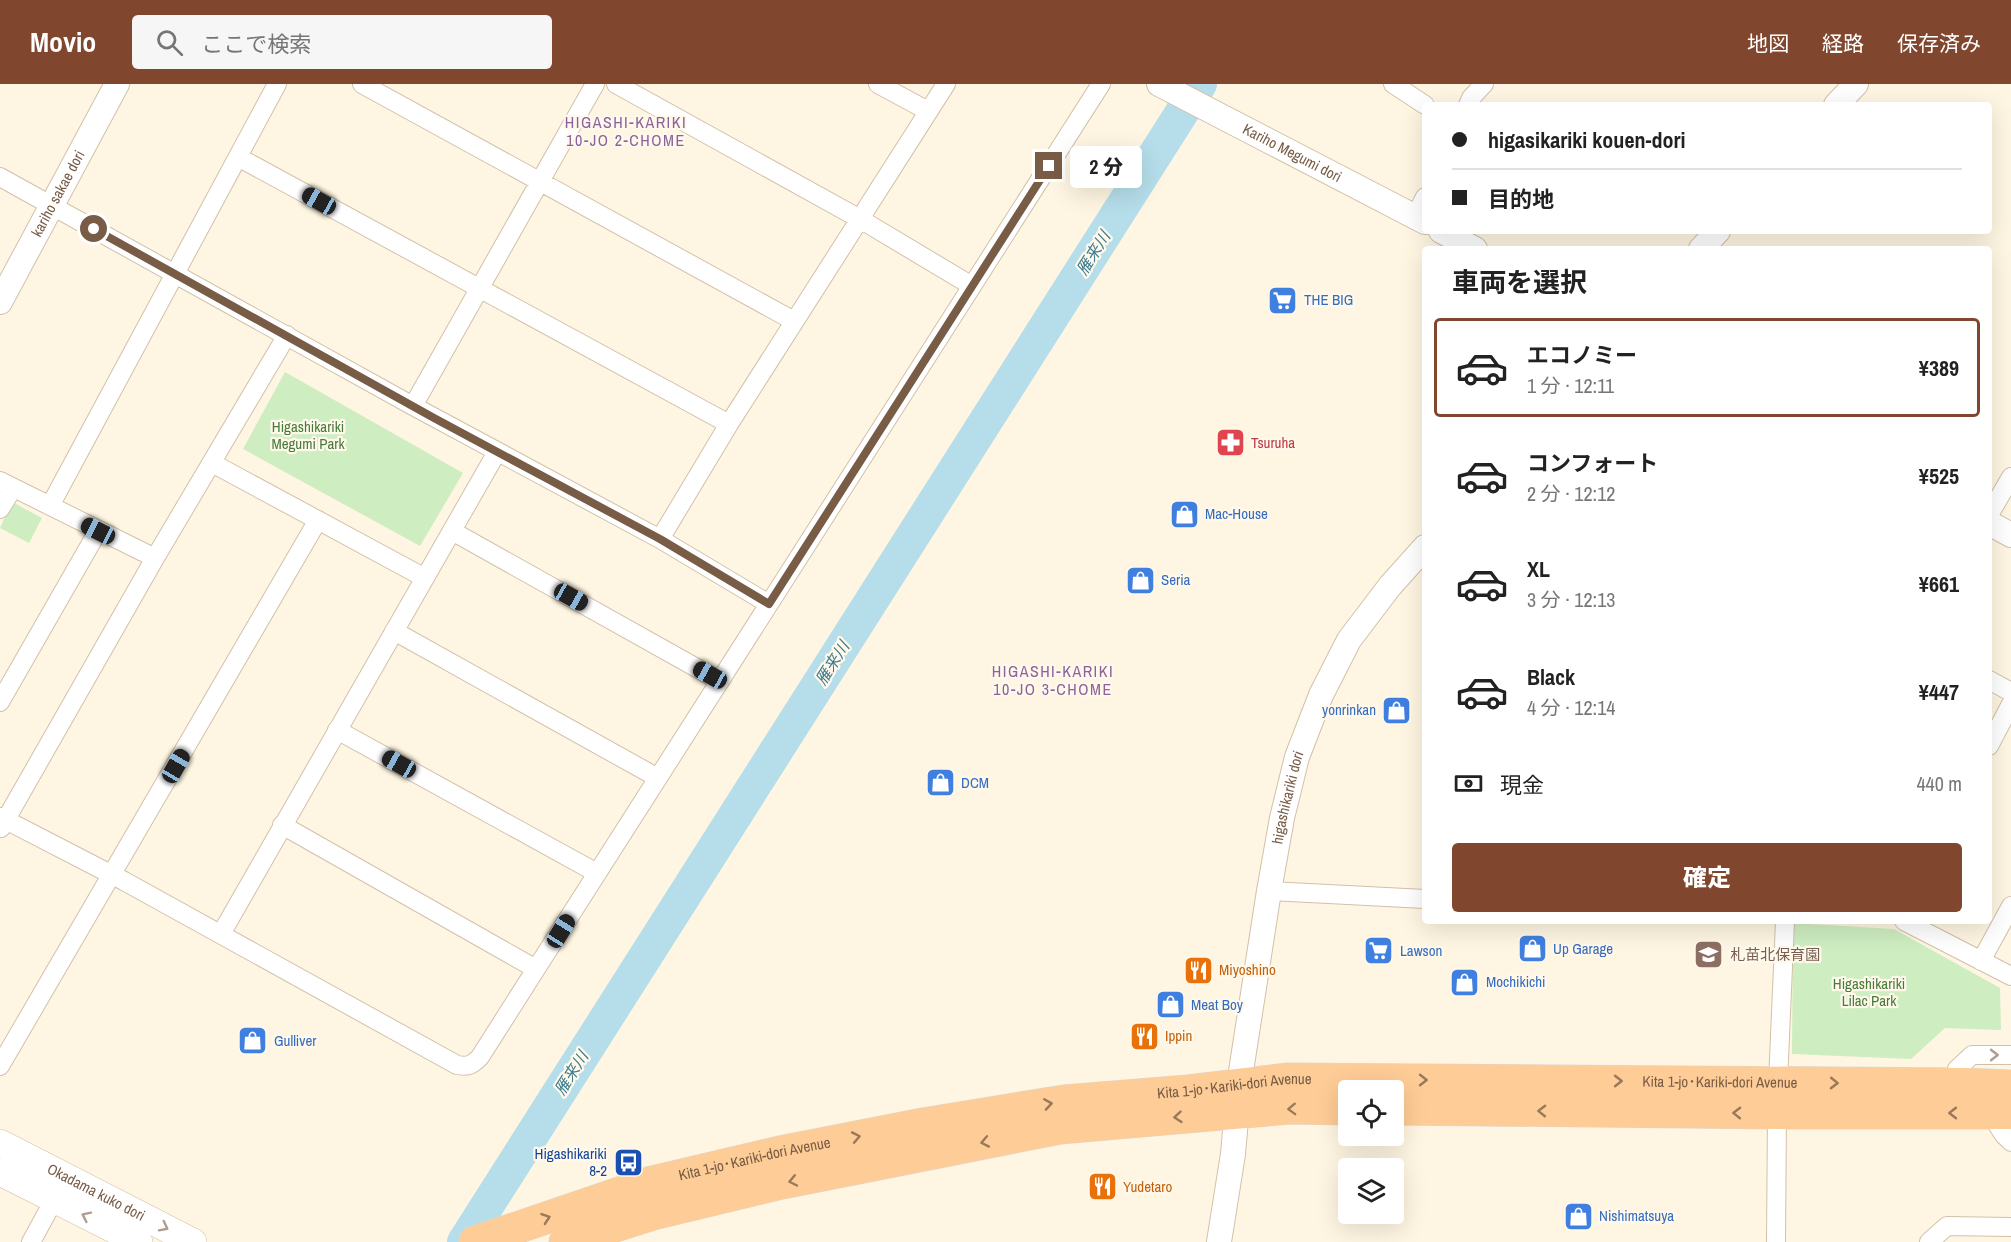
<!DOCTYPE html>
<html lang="ja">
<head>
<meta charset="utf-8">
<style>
	body { margin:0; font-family:"Archivo Narrow","Noto Sans JP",sans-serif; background:#f6f6f6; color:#222; height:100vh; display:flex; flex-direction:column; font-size:22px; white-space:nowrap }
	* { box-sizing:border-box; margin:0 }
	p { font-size:20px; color:#767676 }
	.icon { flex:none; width:33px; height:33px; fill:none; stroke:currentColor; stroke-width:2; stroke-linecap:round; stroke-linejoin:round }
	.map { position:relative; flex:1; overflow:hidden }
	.panel { position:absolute; left:1422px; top:162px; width:570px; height:678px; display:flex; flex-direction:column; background:#fff; border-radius:6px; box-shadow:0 6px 24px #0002 }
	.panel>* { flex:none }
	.hud { position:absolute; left:1422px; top:18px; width:570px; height:132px; border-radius:6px; box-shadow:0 6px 24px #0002; display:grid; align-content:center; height:132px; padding:0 30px; background:#fff }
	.fabs { position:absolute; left:1338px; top:996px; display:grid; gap:12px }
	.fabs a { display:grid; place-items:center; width:66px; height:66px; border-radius:6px; background:#fff; box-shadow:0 6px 24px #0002; font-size:30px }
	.end { position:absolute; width:27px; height:27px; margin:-14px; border:8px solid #785c46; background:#fff; box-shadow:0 0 0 3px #fff }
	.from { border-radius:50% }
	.bubble { position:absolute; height:42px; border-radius:6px; background:#fff; box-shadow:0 6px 24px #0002; font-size:20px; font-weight:800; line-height:42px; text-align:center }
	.car { position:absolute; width:18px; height:36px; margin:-18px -9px; border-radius:8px; box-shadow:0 0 4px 2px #0007; background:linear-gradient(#222 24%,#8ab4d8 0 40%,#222 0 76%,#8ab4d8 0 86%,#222 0) }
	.hud b { display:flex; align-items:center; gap:21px; height:57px; font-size:22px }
	.hud b+b { border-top:2px solid #e0e0e0 }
	.hud i { width:15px; height:15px; background:#222 }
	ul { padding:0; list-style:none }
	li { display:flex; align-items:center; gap:18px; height:99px; margin:0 12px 9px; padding:0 18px; border:3px solid transparent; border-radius:6px }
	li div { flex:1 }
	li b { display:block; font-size:22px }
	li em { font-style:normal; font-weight:800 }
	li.current { border-color:#80472e }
	li>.icon { width:54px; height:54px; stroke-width:1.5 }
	h2 { padding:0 30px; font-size:27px; line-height:72px }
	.pay { display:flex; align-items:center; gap:15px; height:66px; padding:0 30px; font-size:22px }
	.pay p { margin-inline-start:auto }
	.primary-button { display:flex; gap:12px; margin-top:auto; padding:12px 30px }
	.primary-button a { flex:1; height:69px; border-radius:6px; background:#80472e; color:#fff; font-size:24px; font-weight:800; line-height:69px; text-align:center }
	header { display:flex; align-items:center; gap:36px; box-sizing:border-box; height:84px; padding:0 30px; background:#80472e; color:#fff }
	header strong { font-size:28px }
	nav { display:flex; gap:33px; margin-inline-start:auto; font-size:21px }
	.search { width:420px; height:54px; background:#f6f6f6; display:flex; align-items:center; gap:15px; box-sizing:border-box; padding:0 21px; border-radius:6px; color:#767676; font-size:22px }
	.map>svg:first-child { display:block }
	.green { fill:#ceedc0 }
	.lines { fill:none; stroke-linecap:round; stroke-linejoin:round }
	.river { stroke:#b5deea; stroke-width:34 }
	.minor-casing { stroke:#d2c0aa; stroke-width:20 }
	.tertiary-casing { stroke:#d2c0aa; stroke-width:26 }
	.secondary-casing { stroke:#d6c0a8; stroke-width:28 }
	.trunk-casing { stroke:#dfd8d3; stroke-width:33 }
	.minor { stroke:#fff; stroke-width:18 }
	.tertiary { stroke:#fff; stroke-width:24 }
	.secondary { stroke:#fff; stroke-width:27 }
	.trunk { stroke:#fecc96; stroke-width:32 }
	.oneway { stroke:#ae9d90 }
	.oneway2 { stroke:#9a785a }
	.route { stroke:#785c46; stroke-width:8 }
	.labels { text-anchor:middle; stroke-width:4.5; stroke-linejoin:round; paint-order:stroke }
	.street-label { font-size:15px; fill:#785c46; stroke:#fff9eb }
	.shop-label { font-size:15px; fill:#366cbe; stroke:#fff9eb; text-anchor:start }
	.park-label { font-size:15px; fill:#487a3b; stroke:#fff9eb }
	.health-label { font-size:15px; fill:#be3a42; stroke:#fff9eb; text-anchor:start }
	.education-label { font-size:15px; fill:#785e54; stroke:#fff9eb; text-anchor:start }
	.food-label { font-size:15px; fill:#c56008; stroke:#fff9eb; text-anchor:start }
	.transit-label { font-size:15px; fill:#164399; stroke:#fff9eb; text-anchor:end }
	.neighbourhood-label { font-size:16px; letter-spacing:1.5px; fill:#8d619d; stroke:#fff9eb }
	.water-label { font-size:16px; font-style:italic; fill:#3d7a8e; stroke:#fff9eb }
</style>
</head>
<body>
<header>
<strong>Movio</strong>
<div class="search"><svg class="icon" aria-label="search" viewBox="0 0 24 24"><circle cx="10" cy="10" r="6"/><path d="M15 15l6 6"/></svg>ここで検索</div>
<nav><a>地図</a><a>経路</a><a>保存済み</a></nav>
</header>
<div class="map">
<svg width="2011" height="1158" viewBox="0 0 2011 1158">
	<rect width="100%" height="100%" fill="#fef6e2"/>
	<path class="green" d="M285,288L463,389L420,462L243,365Z
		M12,418L42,434L29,459L0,444Z
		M1793,839L1894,845L2000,904L2001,946L1945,944L1911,975L1792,970Z"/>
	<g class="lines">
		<path class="river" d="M464,1158L1200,0"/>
		<defs>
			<path id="minor" d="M362,0L794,237
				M616,0L860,135L972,202
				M878,0L928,27
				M1393,0L1425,21
				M1468,21L1471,14L1484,0
				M238,73L729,340
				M0,93L413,322L660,455L769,520
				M1415,133L1425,113
				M413,322L595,0
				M212,379L425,494
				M0,397L155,474
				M50,422L277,0
				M0,425L13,404
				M1989,431L2011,393
				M452,447L720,597
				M660,455L729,340L946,0
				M394,547L658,694
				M1989,596L2011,608
				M0,618L98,447
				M337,646L597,789
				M1989,662L2011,620
				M0,733L124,797L457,981C469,983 472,981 480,973L536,885L1101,0
				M282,741L536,885
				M1,744L155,474L287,251
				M1269,807L1425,815
				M1904,837L2011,892
				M221,850L497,368
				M1981,877L2011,822
				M0,982L318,436
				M1778,998L1785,837
				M1968,1005L1964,1000L1957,985L1972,971H2011
				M1987,1025L2004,1051L2011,1058
				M31,1158L54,1116L56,1106
				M1776,1158L1777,1029
				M1929,1158L1947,1142L2011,1143"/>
			<g id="tertiary">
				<path id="s1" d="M1159,0L1425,138"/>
				<path d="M1836,21L1856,0"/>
				<path d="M1441,147L1475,165"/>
				<path d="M1701,165L1718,147"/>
				<path id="s2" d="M0,218L117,0"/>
				<path d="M1989,439L2011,451"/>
				<path id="s3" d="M1219,1158L1233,1070L1239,1000L1269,807L1282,734L1297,673L1321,611L1349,556L1390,502L1425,463"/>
			</g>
			<g id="secondary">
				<path id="s4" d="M0,1059L193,1158"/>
				<path d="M0,1088L139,1158"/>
			</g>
			<g id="trunk">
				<path d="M1394,1025L1777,1029H2011"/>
				<path id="s5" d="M475,1158L652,1098L780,1068L923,1040L1064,1017L1188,1007L1288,995L1964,1000L2011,1002"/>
				<path d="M565,1158L653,1130L782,1099L1060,1044L1290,1024L1348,1025"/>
			</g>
		</defs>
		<use href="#minor" class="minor-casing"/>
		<use href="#tertiary" class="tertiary-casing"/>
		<use href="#secondary" class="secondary-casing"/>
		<use href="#trunk" class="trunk-casing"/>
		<use href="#minor" class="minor"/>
		<use href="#tertiary" class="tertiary"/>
		<use href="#secondary" class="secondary"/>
		<use href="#trunk" class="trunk"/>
	</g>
	<defs><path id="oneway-chevron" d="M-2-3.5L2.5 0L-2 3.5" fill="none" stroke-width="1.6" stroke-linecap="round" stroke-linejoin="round" transform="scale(1.5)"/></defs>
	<g class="oneway">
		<use href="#oneway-chevron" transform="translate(1994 971)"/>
		<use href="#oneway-chevron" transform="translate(86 1132) rotate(-154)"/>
		<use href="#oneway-chevron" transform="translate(164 1143) rotate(27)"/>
	</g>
	<g class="oneway2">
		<use href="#oneway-chevron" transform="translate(1423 996)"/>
		<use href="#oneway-chevron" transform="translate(1618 997)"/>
		<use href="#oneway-chevron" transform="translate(1834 999) rotate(1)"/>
		<use href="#oneway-chevron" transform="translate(1048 1020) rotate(-9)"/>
		<use href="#oneway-chevron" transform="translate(1292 1025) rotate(178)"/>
		<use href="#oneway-chevron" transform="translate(1542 1027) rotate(-179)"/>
		<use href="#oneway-chevron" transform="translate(1737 1029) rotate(-179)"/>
		<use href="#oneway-chevron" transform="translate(1953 1029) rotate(180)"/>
		<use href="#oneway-chevron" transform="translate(1178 1033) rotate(175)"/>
		<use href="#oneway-chevron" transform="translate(856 1053) rotate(-11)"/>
		<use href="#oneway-chevron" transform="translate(985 1058) rotate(169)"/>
		<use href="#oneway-chevron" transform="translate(793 1097) rotate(168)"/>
		<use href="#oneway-chevron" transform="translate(546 1134) rotate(-19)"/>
	</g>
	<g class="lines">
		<path class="route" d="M94,145L434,334L660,455L769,520L1049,82"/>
	</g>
	<defs>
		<symbol id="supermarket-square" viewBox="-11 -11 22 22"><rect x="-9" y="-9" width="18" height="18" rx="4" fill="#3f7fe0" stroke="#fff9eb"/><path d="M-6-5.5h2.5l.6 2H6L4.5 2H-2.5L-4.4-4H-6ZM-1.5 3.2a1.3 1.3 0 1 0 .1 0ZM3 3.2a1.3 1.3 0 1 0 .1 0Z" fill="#fff"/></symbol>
		<symbol id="pharmacy-square" viewBox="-11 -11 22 22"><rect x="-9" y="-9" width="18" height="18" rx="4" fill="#e0444e" stroke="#fff9eb"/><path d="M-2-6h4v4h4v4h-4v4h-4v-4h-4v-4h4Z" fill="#fff"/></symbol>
		<symbol id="shop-square" viewBox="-11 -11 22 22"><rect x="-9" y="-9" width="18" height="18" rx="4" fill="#3f7fe0" stroke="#fff9eb"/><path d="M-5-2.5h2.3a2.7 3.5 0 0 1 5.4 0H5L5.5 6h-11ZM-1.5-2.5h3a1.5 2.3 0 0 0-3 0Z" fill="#fff"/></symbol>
		<symbol id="school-square" viewBox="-11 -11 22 22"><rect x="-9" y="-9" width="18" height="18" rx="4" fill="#8d6e63" stroke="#fff9eb"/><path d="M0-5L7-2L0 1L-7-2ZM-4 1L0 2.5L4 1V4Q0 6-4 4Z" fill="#fff"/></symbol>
		<symbol id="restaurant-square" viewBox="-11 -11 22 22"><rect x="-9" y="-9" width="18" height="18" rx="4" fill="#e8710a" stroke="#fff9eb"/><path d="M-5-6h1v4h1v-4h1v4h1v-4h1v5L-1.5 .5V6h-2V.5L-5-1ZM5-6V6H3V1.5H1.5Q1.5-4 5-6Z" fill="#fff"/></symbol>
		<symbol id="bus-square" viewBox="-11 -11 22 22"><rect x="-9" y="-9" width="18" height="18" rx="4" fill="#1a4fb4" stroke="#fff9eb"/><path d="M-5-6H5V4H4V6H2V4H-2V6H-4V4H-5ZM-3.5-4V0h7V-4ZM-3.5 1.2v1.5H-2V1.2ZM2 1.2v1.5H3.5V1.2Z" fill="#fff"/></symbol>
	</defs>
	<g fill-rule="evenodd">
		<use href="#supermarket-square" x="1266" y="200" width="33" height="33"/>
		<use href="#pharmacy-square" x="1214" y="342" width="33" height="33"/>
		<use href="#shop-square" x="1168" y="414" width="33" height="33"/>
		<use href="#shop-square" x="1124" y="480" width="33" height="33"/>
		<use href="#shop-square" x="1380" y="610" width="33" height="33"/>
		<use href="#shop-square" x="924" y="682" width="33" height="33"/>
		<use href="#shop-square" x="1516" y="848" width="33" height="33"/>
		<use href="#supermarket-square" x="1362" y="850" width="33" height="33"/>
		<use href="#school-square" x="1692" y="854" width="33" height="33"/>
		<use href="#restaurant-square" x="1182" y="870" width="33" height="33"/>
		<use href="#shop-square" x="1448" y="882" width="33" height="33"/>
		<use href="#shop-square" x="1154" y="904" width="33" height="33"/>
		<use href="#restaurant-square" x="1128" y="936" width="33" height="33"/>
		<use href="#shop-square" x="236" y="940" width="33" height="33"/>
		<use href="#bus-square" x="612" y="1062" width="33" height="33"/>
		<use href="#restaurant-square" x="1086" y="1086" width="33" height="33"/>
		<use href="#shop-square" x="1562" y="1116" width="33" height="33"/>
	</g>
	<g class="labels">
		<g class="street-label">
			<text dy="5" stroke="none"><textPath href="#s1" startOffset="150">Kariho Megumi dori</textPath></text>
			<text dy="5" stroke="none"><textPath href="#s2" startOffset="123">kariho sakae dori</textPath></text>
			<text dy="5" stroke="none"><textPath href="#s3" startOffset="450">higashikariki dori</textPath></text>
			<text dy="5" stroke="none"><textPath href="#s5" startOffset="1264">Kita 1-jo･Kariki-dori Avenue</textPath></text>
			<text dy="5" stroke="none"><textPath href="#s5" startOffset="778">Kita 1-jo･Kariki-dori Avenue</textPath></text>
			<text dy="5" stroke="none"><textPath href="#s5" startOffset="292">Kita 1-jo･Kariki-dori Avenue</textPath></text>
			<text dy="5" stroke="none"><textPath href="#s4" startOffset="108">Okadama kuko dori</textPath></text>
		</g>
		<g class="shop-label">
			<text x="1304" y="221">THE BIG</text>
			<text x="1205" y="435">Mac-House</text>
			<text x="1161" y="501">Seria</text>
			<text x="1376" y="631" text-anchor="end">yonrinkan</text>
			<text x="961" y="704">DCM</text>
			<text x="1553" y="870">Up Garage</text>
			<text x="1400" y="872">Lawson</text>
			<text x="1486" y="903">Mochikichi</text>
			<text x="1191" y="926">Meat Boy</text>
			<text x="274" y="962">Gulliver</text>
			<text x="1599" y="1137">Nishimatsuya</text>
		</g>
		<g class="park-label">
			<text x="308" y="348">Higashikariki<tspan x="308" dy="17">Megumi Park</tspan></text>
			<text x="1869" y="905">Higashikariki<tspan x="1869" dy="17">Lilac Park</tspan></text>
		</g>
		<g class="health-label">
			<text x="1251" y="364">Tsuruha</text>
		</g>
		<g class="education-label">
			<text x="1730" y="876">札苗北保育園</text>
		</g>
		<g class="food-label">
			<text x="1219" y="891">Miyoshino</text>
			<text x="1165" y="957">Ippin</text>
			<text x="1123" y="1108">Yudetaro</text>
		</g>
		<g class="transit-label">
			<text x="607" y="1075">Higashikariki<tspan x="607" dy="17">8-2</tspan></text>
		</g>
		<g class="neighbourhood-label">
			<text x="626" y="44">HIGASHI-KARIKI<tspan x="626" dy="18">10-JO 2-CHOME</tspan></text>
			<text x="1053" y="593">HIGASHI-KARIKI<tspan x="1053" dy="18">10-JO 3-CHOME</tspan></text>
		</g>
		<g class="water-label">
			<text transform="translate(1093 169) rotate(-58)" y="6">雁来川</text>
			<text transform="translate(832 579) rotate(-58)" y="6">雁来川</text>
			<text transform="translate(571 989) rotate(-58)" y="6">雁来川</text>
		</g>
	</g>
</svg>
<div class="fabs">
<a><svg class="icon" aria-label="locate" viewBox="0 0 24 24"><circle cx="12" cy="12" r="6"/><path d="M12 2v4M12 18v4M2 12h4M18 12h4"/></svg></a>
<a><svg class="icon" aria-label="layers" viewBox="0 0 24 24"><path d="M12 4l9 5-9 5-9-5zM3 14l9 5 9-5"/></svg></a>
</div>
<i class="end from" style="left:94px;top:145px"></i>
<i class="end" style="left:1049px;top:82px"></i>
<div class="bubble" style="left:1070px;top:62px;width:72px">2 分</div>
<i class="car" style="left:319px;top:117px;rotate:299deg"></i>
<i class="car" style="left:98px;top:447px;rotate:297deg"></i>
<i class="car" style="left:571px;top:513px;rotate:119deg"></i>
<i class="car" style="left:710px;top:591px;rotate:299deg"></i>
<i class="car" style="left:399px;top:680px;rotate:299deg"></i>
<i class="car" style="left:176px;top:682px;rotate:30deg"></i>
<i class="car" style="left:561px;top:847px;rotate:32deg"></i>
<div class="hud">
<b><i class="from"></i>higasikariki kouen-dori</b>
<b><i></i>目的地</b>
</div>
<section class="panel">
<h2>車両を選択</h2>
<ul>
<li class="current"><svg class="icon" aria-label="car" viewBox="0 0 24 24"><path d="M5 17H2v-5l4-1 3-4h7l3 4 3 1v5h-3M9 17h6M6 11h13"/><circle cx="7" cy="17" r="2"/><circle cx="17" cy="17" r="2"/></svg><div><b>エコノミー</b><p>1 分 · 12:11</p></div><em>¥389</em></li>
<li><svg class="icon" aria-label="car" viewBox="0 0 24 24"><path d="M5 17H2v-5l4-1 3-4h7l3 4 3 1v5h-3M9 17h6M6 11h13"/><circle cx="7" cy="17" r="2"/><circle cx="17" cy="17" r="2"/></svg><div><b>コンフォート</b><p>2 分 · 12:12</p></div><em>¥525</em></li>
<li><svg class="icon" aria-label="car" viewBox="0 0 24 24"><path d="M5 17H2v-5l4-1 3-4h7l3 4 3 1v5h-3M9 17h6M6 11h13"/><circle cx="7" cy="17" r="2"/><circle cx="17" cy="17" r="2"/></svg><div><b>XL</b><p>3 分 · 12:13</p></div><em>¥661</em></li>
<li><svg class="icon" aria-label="car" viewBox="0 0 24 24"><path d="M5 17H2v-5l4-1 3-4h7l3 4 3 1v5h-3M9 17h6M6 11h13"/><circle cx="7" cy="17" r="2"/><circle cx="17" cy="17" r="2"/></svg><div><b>Black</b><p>4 分 · 12:14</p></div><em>¥447</em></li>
</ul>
<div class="pay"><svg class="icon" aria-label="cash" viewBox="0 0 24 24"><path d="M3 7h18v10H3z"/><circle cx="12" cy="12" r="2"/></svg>現金<p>440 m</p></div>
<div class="primary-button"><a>確定</a></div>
</section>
</div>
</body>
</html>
